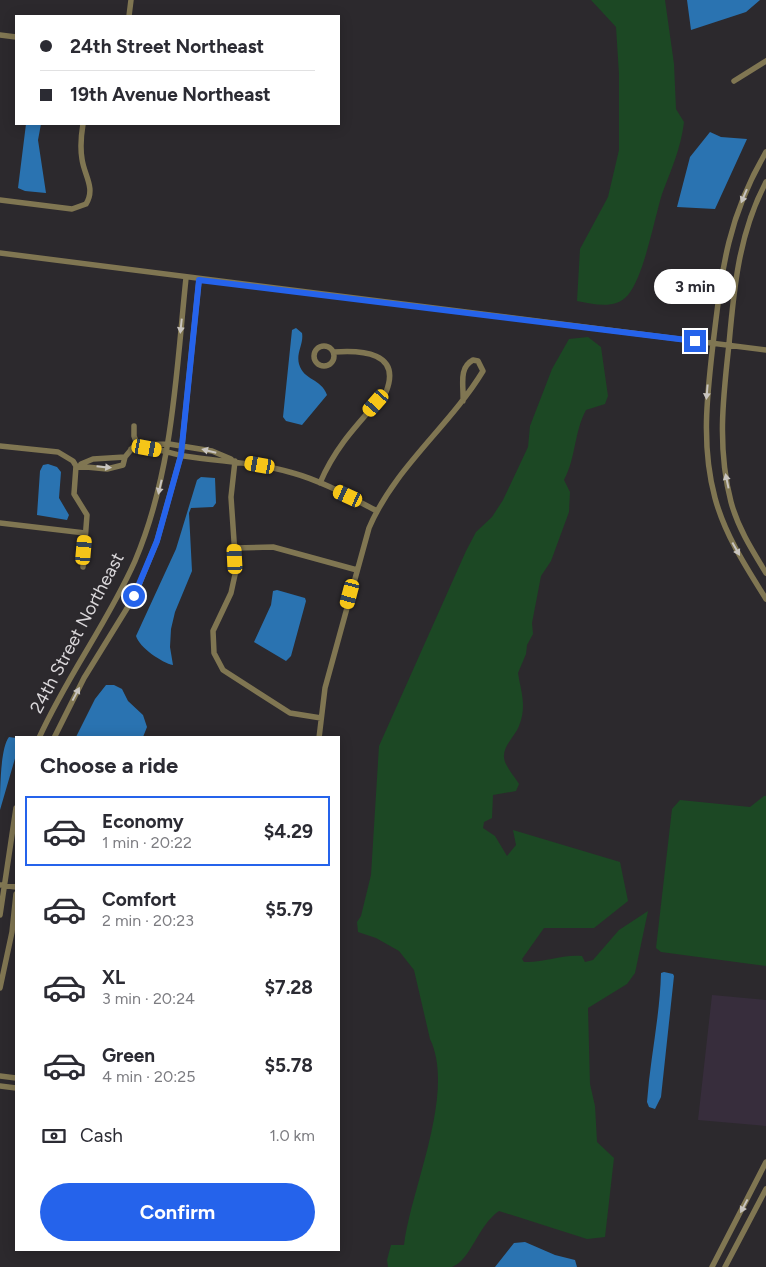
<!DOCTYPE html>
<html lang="en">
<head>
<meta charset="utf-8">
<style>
	body { margin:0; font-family:Figtree,sans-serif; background:#f2f2f3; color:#2b2b33; height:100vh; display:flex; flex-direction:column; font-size:19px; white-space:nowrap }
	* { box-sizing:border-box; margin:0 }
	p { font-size:16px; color:#7c7c81 }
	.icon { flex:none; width:28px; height:28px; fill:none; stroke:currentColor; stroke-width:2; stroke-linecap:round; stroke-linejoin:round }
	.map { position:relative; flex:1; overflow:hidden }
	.side { position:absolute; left:15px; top:736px; width:325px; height:515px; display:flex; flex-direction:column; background:#fff; border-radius:0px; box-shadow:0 2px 12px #0003 }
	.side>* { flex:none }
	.banner { position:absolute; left:15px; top:15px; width:325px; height:110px; border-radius:0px; box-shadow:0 2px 12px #0003; display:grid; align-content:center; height:110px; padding:0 25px; background:#fff }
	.end { position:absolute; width:22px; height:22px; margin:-11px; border:6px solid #2563eb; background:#fff; box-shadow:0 0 0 2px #fff }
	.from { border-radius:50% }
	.bubble { position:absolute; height:35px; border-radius:18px; background:#fff; box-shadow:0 2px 12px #0003; font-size:16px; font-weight:700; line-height:35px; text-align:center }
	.car { position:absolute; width:15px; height:30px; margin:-15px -8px; border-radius:6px; box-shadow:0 0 4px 1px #0007; background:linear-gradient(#f5c518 24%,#345 0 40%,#f5c518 0 76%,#345 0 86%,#f5c518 0) }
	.banner b { display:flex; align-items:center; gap:18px; height:48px; font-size:19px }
	.banner b+b { border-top:1px solid #e1e1e2 }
	.banner i { width:12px; height:12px; background:#2b2b33 }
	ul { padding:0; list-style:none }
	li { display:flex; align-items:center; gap:15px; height:70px; margin:0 10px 8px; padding:0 15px; border:2px solid transparent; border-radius:0px }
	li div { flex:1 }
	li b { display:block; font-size:19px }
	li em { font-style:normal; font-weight:700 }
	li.active { border-color:#2563eb }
	li>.icon { width:45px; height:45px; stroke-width:1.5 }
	h2 { padding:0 25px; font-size:22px; line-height:60px }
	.pay { display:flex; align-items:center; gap:12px; height:55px; padding:0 25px; font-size:19px }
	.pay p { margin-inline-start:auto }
	.cta { display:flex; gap:10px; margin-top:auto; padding:10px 25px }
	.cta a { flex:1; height:58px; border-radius:30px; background:#2563eb; color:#fff; font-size:20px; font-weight:700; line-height:58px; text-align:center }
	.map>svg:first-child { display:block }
	.industrial { fill:#372d3c }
	.green { fill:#1c4824 }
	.water { fill:#2a73b1 }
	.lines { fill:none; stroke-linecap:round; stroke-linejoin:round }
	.minor { stroke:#807652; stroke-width:5.5 }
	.oneway { fill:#c8c4bf }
	.route { stroke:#2563eb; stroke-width:6 }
	.labels { text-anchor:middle; stroke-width:4; stroke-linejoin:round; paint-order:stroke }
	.street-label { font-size:18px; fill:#dad7da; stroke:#2c292d }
</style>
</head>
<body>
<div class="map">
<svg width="766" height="1267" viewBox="0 0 766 1267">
	<rect width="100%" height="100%" fill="#2c292d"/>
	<path class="industrial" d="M712,995L766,1000V1126L698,1120Z"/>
	<path class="green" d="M591,0H665L674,64L676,109L684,122C681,148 671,170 662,194C654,220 644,276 628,295C615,310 594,304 577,301L580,249L608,197L619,150V74L616,27Z
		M588,337L601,347L608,396L605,404L586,410C574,432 576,458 564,480L570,492L569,512L551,561L541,576L532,623L533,634L527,645L526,654L518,673C521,692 527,706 519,726C515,736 503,746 504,757C504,765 515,777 519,784L516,791L493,795L492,818L484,822L483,828L495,836L507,856L516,845L513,830L620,862L628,901L594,928H544L522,959L524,962C544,963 562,954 582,956L585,962L593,960L619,930L648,911L635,973L627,984L588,1008L590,1084L595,1106L597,1142L614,1158L605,1237L587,1239L499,1211C478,1225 471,1260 452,1267C445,1267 399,1267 388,1267L387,1260L391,1245H404C411,1188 456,1093 430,1039L414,970L399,951L376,938L358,932L357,922L361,916L371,875L379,746L466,551L476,532L492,517L503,500L528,447L530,426L552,369L569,339Z
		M764,796H766V966L661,952L656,948L672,809L680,800L750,807Z"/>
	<path class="water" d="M687,0H760L746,12L691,30Z
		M26,124H41L38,140L46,193L25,191L18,188Z
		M710,132L721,137L747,139L715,209L677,207L690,157Z
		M296,328L302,333C304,343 296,353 299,364C304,381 321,378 327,395L302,425L286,421L283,417L292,330Z
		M48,464L57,467L61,472L59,498L69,515L67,520L37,515L40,471L43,465Z
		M201,477L215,478L216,503L213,507L191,508L189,513L192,571L175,612L171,629L170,647L173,665C162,663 139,647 136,636L176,549L197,480Z
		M277,590L305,598L306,601L291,656L286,661L254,642L271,605L273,591Z
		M106,685H114L122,689L128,701L143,715L147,727L143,737H76L95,699Z
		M9,737L16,738V755L0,810C0,793 0,748 9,737Z
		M664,972L673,974L674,976L661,1097L655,1109L649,1107L647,1102C650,1059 660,1016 661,973Z
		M525,1242L555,1255L575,1260L577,1267H495L514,1243Z"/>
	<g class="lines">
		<path class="minor" d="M129,16L131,0
			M0,35L16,37
			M734,81L766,61
			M766,152C727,219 722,269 713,344C707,396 701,446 715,498C725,535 746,567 766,599
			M766,182C739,233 734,287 729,344C723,398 717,448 731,502C738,528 752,550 766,573
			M0,200L72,209L86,204C96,188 84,175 82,159C80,147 81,136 83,124
			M0,253L766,350
			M314 356a10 10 0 1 1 20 0a10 10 0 1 1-20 0Z
			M134,426V436L137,444
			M169,444L212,451L231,459
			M0,446L58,452L73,461L76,466L74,494L87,515L83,567
			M131,449C148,444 167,453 184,456C220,462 257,462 293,473C322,481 350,497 377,511
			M235,461L231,497L236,570L231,593L213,631L214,653L223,670L290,713L321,718
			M81,464L93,459L125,457
			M76,466L107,469L123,465L125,457L135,445L169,444
			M320,483C336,445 360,422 386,392C402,352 361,350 334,352
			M0,523L85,533
			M235,548L273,547L357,570
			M39,738C67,676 108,622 135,561C173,471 176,374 186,278
			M54,738L84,678L134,597L157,541L181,455L199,280
			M319,738L325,688L369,528C395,467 449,427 483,371L478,361L473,360C458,368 464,386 463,401
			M1,885L16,887
			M0,915L16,808
			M0,988L12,932L16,894
			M0,1076L16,1078
			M0,1086L16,1088
			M712,1267L766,1162
			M725,1267L766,1189"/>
	</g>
	<defs><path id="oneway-solid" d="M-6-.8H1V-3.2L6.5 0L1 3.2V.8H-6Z" transform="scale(1.25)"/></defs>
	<g class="oneway">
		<use href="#oneway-solid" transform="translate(744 196) rotate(113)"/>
		<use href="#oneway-solid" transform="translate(181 326) rotate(96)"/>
		<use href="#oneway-solid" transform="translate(707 392) rotate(95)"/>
		<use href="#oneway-solid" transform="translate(209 451) rotate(-166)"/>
		<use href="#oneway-solid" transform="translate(104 467) rotate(6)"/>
		<use href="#oneway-solid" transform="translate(727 481) rotate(-102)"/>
		<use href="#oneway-solid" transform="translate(160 487) rotate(103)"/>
		<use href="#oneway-solid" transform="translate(736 549) rotate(61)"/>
		<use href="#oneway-solid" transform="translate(76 694) rotate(-62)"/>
		<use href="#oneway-solid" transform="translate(744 1206) rotate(118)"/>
	</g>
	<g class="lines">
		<path class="route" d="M134,596L157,541L181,455L199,280L695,341"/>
	</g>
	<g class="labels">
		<g class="street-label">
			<text transform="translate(77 633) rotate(-62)" y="6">24th Street Northeast</text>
		</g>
	</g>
</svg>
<i class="end from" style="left:134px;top:596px"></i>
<i class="end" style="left:695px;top:341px"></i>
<div class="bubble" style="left:654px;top:269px;width:82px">3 min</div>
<i class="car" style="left:376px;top:403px;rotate:221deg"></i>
<i class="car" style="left:147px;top:448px;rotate:100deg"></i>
<i class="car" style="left:260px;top:465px;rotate:280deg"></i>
<i class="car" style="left:348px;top:496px;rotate:295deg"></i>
<i class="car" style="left:84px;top:550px;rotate:5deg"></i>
<i class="car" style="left:235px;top:559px;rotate:357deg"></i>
<i class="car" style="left:350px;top:594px;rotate:195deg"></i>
<div class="banner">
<b><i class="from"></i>24th Street Northeast</b>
<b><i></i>19th Avenue Northeast</b>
</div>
<section class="side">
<h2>Choose a ride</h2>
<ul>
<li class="active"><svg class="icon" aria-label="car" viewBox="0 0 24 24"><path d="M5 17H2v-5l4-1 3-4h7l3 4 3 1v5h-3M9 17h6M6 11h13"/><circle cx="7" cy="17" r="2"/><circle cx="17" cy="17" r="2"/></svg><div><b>Economy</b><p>1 min · 20:22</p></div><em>$4.29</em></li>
<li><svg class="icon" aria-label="car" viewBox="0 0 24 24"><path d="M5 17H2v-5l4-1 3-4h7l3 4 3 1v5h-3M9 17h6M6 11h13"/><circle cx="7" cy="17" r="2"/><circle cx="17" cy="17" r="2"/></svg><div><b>Comfort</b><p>2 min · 20:23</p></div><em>$5.79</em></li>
<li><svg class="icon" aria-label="car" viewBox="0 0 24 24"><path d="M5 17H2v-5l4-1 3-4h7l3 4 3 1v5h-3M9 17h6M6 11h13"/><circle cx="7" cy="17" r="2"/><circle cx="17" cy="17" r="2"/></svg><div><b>XL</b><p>3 min · 20:24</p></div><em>$7.28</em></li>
<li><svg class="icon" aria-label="car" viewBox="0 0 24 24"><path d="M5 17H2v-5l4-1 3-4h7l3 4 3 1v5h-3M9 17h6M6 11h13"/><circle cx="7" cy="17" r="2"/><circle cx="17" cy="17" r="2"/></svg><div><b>Green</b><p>4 min · 20:25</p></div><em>$5.78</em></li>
</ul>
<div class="pay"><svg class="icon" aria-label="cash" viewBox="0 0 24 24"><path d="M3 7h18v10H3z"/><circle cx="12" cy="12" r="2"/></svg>Cash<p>1.0 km</p></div>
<div class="cta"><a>Confirm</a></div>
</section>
</div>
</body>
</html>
